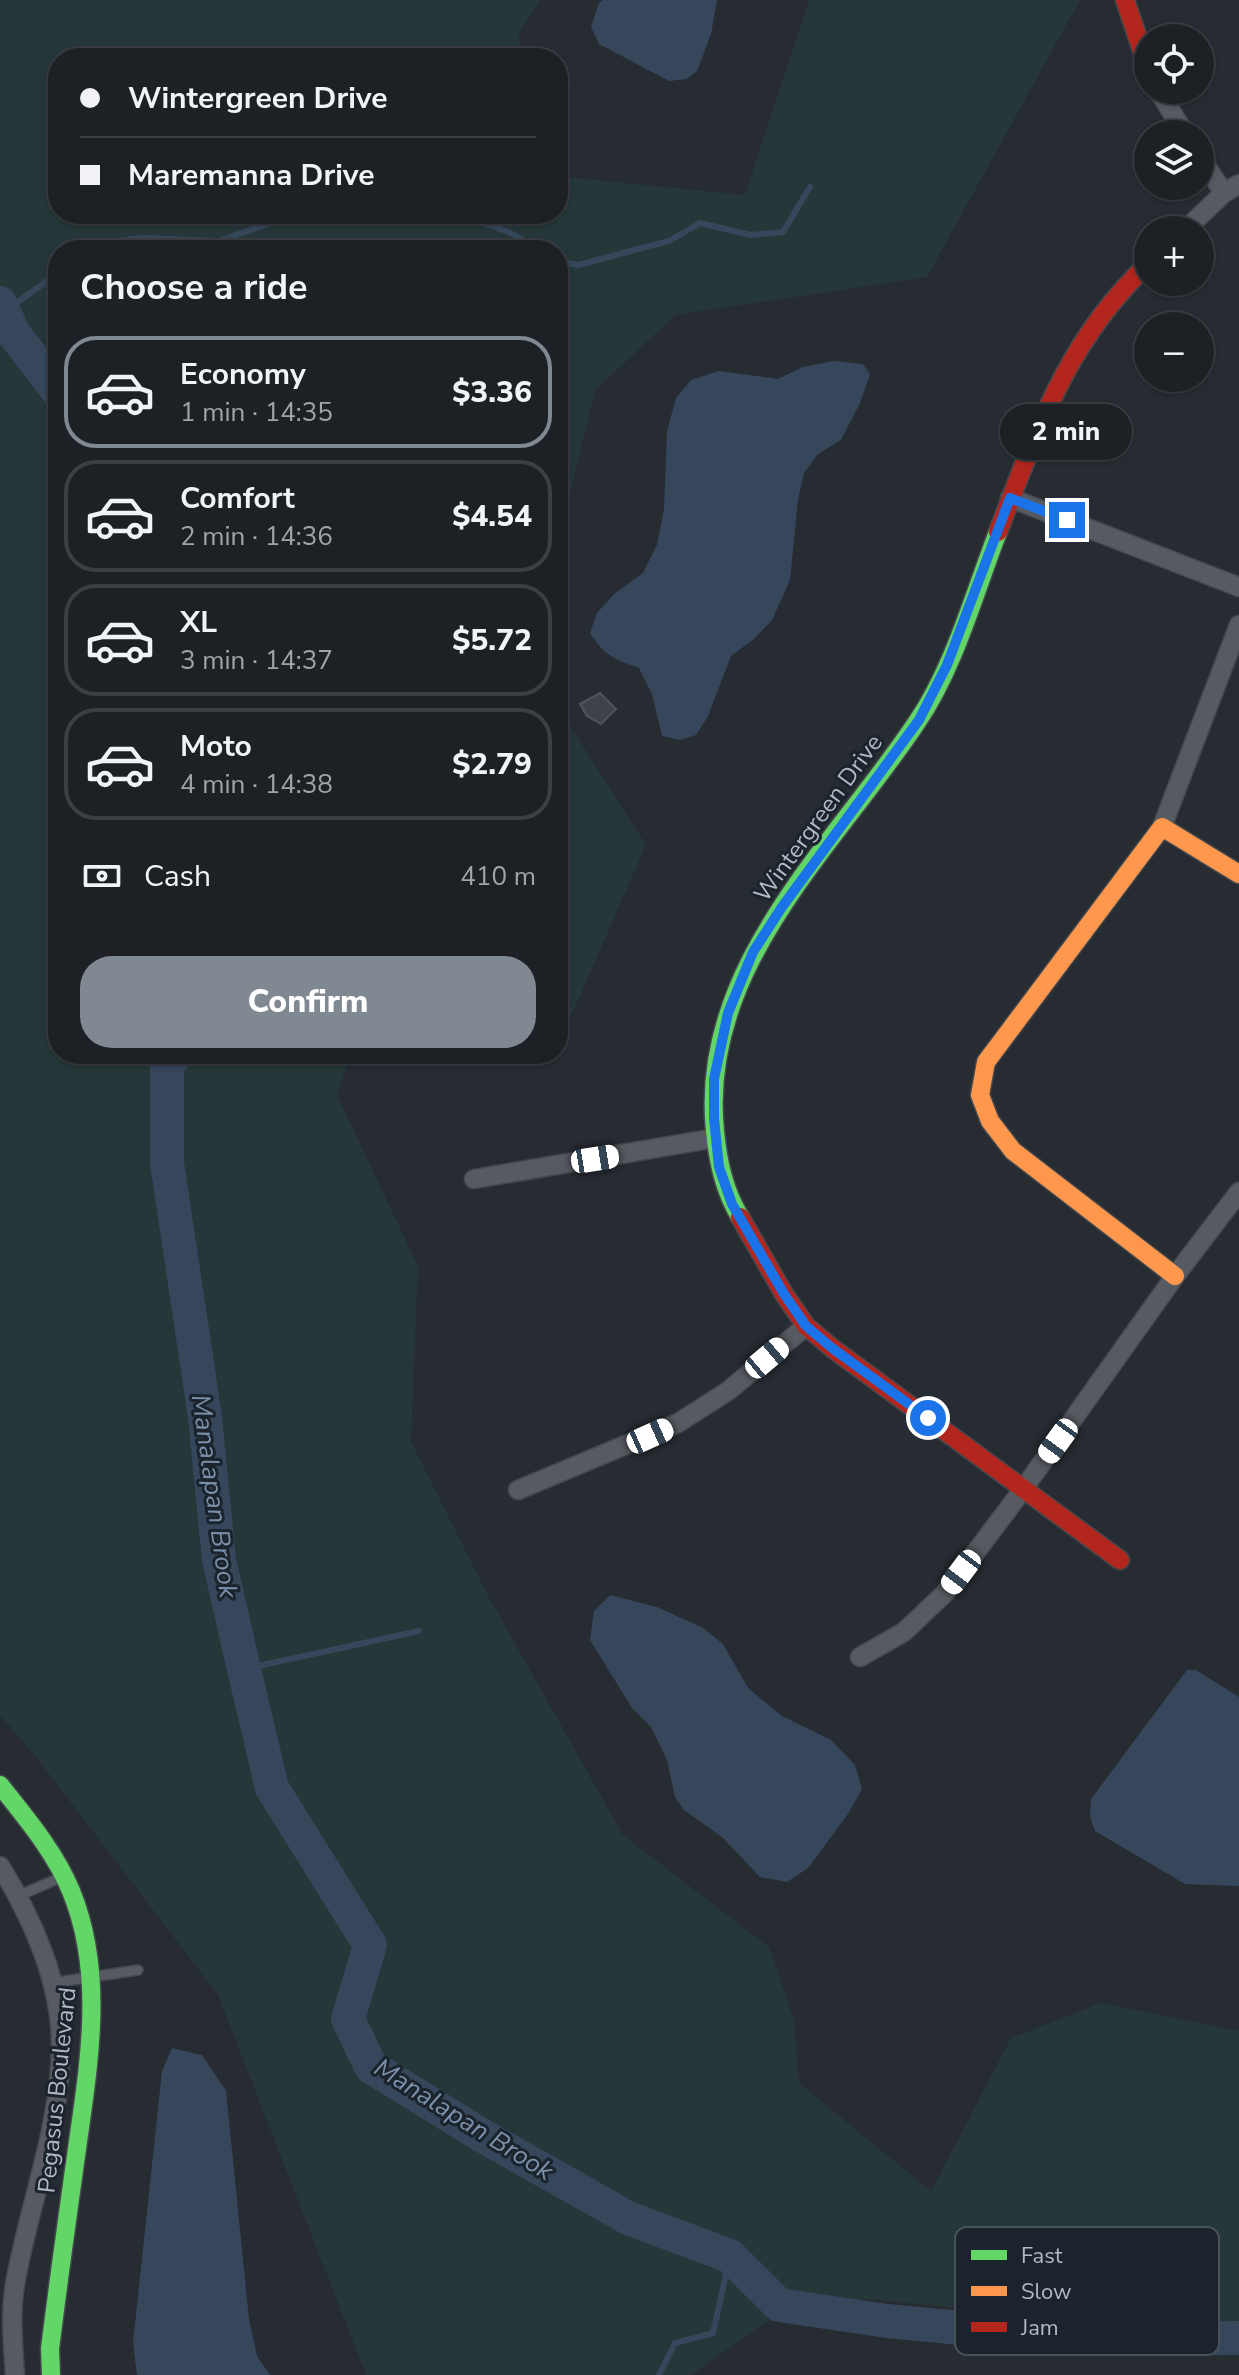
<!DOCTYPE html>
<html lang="en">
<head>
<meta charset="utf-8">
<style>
	body { margin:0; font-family:"Nunito Sans",sans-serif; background:#2a2e32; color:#f1f3f6; height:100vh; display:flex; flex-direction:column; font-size:30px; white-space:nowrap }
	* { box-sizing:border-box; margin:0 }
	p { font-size:26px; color:#a0a3a7 }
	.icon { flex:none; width:44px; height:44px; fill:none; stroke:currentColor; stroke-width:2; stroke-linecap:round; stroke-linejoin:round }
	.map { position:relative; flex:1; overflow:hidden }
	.sheet { position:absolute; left:48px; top:240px; width:520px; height:824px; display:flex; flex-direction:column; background:#1d2126; border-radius:32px; box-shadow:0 2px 6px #0004,0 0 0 2px #3b3e43 }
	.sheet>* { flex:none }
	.hud { position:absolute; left:48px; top:48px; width:520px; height:176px; border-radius:32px; box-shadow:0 2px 6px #0004,0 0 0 2px #3b3e43; display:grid; align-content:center; height:176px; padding:0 32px; background:#1d2126 }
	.fabs { position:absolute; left:1134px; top:24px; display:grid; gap:16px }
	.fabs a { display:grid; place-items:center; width:80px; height:80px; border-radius:50%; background:#1d2126; box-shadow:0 2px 6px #0004,0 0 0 2px #3b3e43; font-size:40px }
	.end { position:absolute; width:36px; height:36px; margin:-18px; border:10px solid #1a73e8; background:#fff; box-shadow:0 0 0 4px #fff }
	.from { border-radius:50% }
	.bubble { position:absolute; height:56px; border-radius:28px; background:#1d2126; box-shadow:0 2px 6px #0004,0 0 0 2px #3b3e43; font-size:26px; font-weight:800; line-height:56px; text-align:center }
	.car { position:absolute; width:24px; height:48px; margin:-24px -12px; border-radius:10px; box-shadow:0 0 6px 2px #0007; background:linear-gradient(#fff 24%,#345 0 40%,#fff 0 76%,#345 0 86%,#fff 0) }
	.hud b { display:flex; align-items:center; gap:28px; height:76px; font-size:30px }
	.hud b+b { border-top:2px solid #3b3e43 }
	.hud i { width:20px; height:20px; background:#f1f3f6 }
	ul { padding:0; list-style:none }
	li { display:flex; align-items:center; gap:24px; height:112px; margin:0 16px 12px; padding:0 16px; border:4px solid #3b3e43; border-radius:32px }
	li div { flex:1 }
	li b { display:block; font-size:30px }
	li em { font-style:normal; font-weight:800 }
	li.selected { border-color:#808891 }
	li>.icon { width:72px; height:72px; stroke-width:1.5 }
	h2 { padding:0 32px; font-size:36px; line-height:96px }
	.pay { display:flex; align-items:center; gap:20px; height:88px; padding:0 32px; font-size:30px }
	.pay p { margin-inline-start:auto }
	.cta { display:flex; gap:16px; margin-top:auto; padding:16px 32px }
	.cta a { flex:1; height:92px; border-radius:32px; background:#808891; color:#fff; font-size:32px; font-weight:800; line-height:92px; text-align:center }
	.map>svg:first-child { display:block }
	.green { fill:#253738 }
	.water { fill:#36475c }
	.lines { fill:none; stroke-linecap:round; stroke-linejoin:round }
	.stream { stroke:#36475c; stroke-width:6 }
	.river { stroke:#36475c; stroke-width:34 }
	.building { fill:#3f4349; stroke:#4f545a; stroke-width:2 }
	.lane-casing { stroke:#44484d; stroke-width:12 }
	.street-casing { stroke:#44484d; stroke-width:21 }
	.fast-casing { stroke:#44484d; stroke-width:21 }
	.slow-casing { stroke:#44484d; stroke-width:21 }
	.jam-casing { stroke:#44484d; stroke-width:21 }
	.lane { stroke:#575b61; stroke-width:9 }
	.street { stroke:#575b61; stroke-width:18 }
	.fast { stroke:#63d668; stroke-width:18 }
	.slow { stroke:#ff974d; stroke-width:18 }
	.jam { stroke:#b3261e; stroke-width:18 }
	.route { stroke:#1a73e8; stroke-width:10 }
	.labels { text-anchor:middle; stroke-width:6; stroke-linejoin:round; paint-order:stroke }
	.street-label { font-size:24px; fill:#b0b9c4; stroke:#1b232c }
	.water-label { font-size:26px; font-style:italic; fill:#7a90aa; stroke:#1b232c }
	.key { fill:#1b232c; stroke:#48505a; stroke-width:2 }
	.key-label { font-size:22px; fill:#b0b9c4 }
</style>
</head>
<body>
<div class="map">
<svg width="1239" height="2375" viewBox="0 0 1239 2375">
	<rect width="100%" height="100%" fill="#272c32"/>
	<path class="green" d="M0,0H540L518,35L526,58H58V214H558V154L566,177L745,195L809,0H1080L927,277L675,315L595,391L558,542V250H58V1054H351L337,1095L418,1266L411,1442L486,1592L623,1835L769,1947L794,2021L799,2083L931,2191L1011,2038L1101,2003L1239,2031V2335L865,2299L779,2313L691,2375H366L218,1995L36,1757L0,1715Z
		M558,707L646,845L572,1014L558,1013Z"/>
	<path class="water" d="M603,0H717L711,34L697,71L687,79L669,81L599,44L591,27L599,3Z
		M834,361L863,364L870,374L860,403L841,440L818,454L804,473L798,499L790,580L772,620L754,639L731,656L708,716L696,735L680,740L662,736L652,694L639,668C615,660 604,655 590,633L597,613L614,594L643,573L657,545L664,509L667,431L676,398L691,380L719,371L778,379L803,367Z
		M610,1595L657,1607L703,1628L723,1644L748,1688L782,1716L831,1740L855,1765L862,1789L848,1814L808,1868L787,1882L760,1877L722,1837L684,1810L675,1797L667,1760L651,1727L632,1708L590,1640L594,1611Z
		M1187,1670H1196L1239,1697V1886L1185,1884L1095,1831L1090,1816L1091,1799Z
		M172,2048L202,2055L226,2091L249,2319L257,2356L270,2375H137L133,2343L162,2071Z"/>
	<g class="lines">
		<path class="stream" d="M435,214C477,222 502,223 538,250
			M97,250L110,242L143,238L219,241L279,220L309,214
			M558,261L578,265L669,241L700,223L751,235L783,232L810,187
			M4,312L58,273
			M244,1669L419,1631
			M659,2375L675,2343L713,2333L730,2256"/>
		<path class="river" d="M0,303L14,334L58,391
			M176,1054L167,1066V1163L205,1417L219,1560L244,1669L272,1788L370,1945L348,2019L371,2067L483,2136L628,2218L730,2256L779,2305L887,2321L1077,2339L1239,2338"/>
	</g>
	<path class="building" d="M600,693L616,709L601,724L587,716L580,704Z"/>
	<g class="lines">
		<defs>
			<path id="lane" d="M18,1896L62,1877
				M52,1983L138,1970"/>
			<path id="street" d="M1158,90L1185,134
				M1200,157L1224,193
				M1185,230L1224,193L1239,184
				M1010,498L1239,587
				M1162,827L1239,625
				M474,1179L716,1138
				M518,1490L678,1423L728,1391L806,1326
				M860,1657L904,1632L945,1593L1024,1488L1175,1276L1239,1192
				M0,1866C32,1917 61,1983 61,2044C61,2126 29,2204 15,2284C10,2314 13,2344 15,2375"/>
			<path id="fast" d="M740,1217C724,1190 718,1162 715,1131C698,967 834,847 917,722C954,668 974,594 998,532
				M0,1785C26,1818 55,1852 71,1891C106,1976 88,2068 76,2156C67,2220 58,2284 50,2349L51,2375"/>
			<path id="slow" d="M1175,1276L1013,1151L990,1121L980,1095L986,1062L1162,827L1239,874"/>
			<path id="jam" d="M1125,0L1148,68
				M998,532C1037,431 1066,341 1148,264
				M740,1217L784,1294L806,1326L832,1348L1120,1560"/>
		</defs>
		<use href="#lane" class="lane-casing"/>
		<use href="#street" class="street-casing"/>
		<use href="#fast" class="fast-casing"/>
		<use href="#slow" class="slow-casing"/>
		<use href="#jam" class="jam-casing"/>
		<use href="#lane" class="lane"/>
		<use href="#street" class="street"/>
		<use href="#fast" class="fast"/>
		<use href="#slow" class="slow"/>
		<use href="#jam" class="jam"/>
	</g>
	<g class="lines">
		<path class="route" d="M928,1418L832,1348L806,1326L784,1294L732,1204L719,1167L714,1119V1079L728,1013L753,952L782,907L919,720L947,665L1010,498L1067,520"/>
	</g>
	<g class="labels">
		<g class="street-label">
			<text transform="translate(818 818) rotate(-54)" y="8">Wintergreen Drive</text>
			<text transform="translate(57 2090) rotate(-84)" y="8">Pegasus Boulevard</text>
		</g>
		<g class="water-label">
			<text transform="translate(215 1496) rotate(82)" y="9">Manalapan Brook</text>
			<text transform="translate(464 2119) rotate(32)" y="9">Manalapan Brook</text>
		</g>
	</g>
	<rect x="955" y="2227" width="264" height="128" rx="12" class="key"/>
	<rect x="971" y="2250" width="36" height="10" fill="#63d668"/>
	<rect x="971" y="2286" width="36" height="10" fill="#ff974d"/>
	<rect x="971" y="2322" width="36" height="10" fill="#b3261e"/>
	<g class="key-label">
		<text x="1021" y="2263">Fast</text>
		<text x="1021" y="2299">Slow</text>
		<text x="1021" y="2335">Jam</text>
	</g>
</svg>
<div class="fabs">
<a><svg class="icon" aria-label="locate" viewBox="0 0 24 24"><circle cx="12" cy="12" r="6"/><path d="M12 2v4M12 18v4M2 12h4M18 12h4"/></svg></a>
<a><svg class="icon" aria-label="layers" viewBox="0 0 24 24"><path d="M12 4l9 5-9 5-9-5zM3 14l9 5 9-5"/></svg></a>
<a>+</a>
<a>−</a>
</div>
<i class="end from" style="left:928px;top:1418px"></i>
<i class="end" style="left:1067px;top:520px"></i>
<div class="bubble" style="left:1000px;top:404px;width:132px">2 min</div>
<i class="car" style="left:595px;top:1159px;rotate:81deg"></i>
<i class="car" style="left:767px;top:1358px;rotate:50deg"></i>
<i class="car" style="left:650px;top:1436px;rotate:66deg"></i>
<i class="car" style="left:1058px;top:1441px;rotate:216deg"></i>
<i class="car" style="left:961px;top:1572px;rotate:217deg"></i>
<div class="hud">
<b><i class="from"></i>Wintergreen Drive</b>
<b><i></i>Maremanna Drive</b>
</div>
<section class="sheet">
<h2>Choose a ride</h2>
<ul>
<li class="selected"><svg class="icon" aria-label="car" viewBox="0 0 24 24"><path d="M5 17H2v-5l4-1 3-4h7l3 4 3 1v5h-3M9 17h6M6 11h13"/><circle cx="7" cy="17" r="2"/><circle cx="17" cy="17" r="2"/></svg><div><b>Economy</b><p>1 min · 14:35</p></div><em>$3.36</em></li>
<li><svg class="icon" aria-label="car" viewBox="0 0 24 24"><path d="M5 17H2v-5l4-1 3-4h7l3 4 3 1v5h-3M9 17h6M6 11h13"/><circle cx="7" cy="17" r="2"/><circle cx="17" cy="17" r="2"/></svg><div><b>Comfort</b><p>2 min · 14:36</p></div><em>$4.54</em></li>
<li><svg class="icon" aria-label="car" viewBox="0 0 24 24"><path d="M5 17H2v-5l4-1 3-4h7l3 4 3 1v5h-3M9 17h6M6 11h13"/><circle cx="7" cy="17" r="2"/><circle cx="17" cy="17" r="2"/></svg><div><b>XL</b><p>3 min · 14:37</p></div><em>$5.72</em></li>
<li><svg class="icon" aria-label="car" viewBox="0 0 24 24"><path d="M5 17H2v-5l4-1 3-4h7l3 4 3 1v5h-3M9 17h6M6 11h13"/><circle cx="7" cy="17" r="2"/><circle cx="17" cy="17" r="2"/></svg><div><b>Moto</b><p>4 min · 14:38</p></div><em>$2.79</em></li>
</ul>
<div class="pay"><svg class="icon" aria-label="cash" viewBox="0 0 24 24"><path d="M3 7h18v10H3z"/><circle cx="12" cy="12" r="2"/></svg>Cash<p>410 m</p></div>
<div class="cta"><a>Confirm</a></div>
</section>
</div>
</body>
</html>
